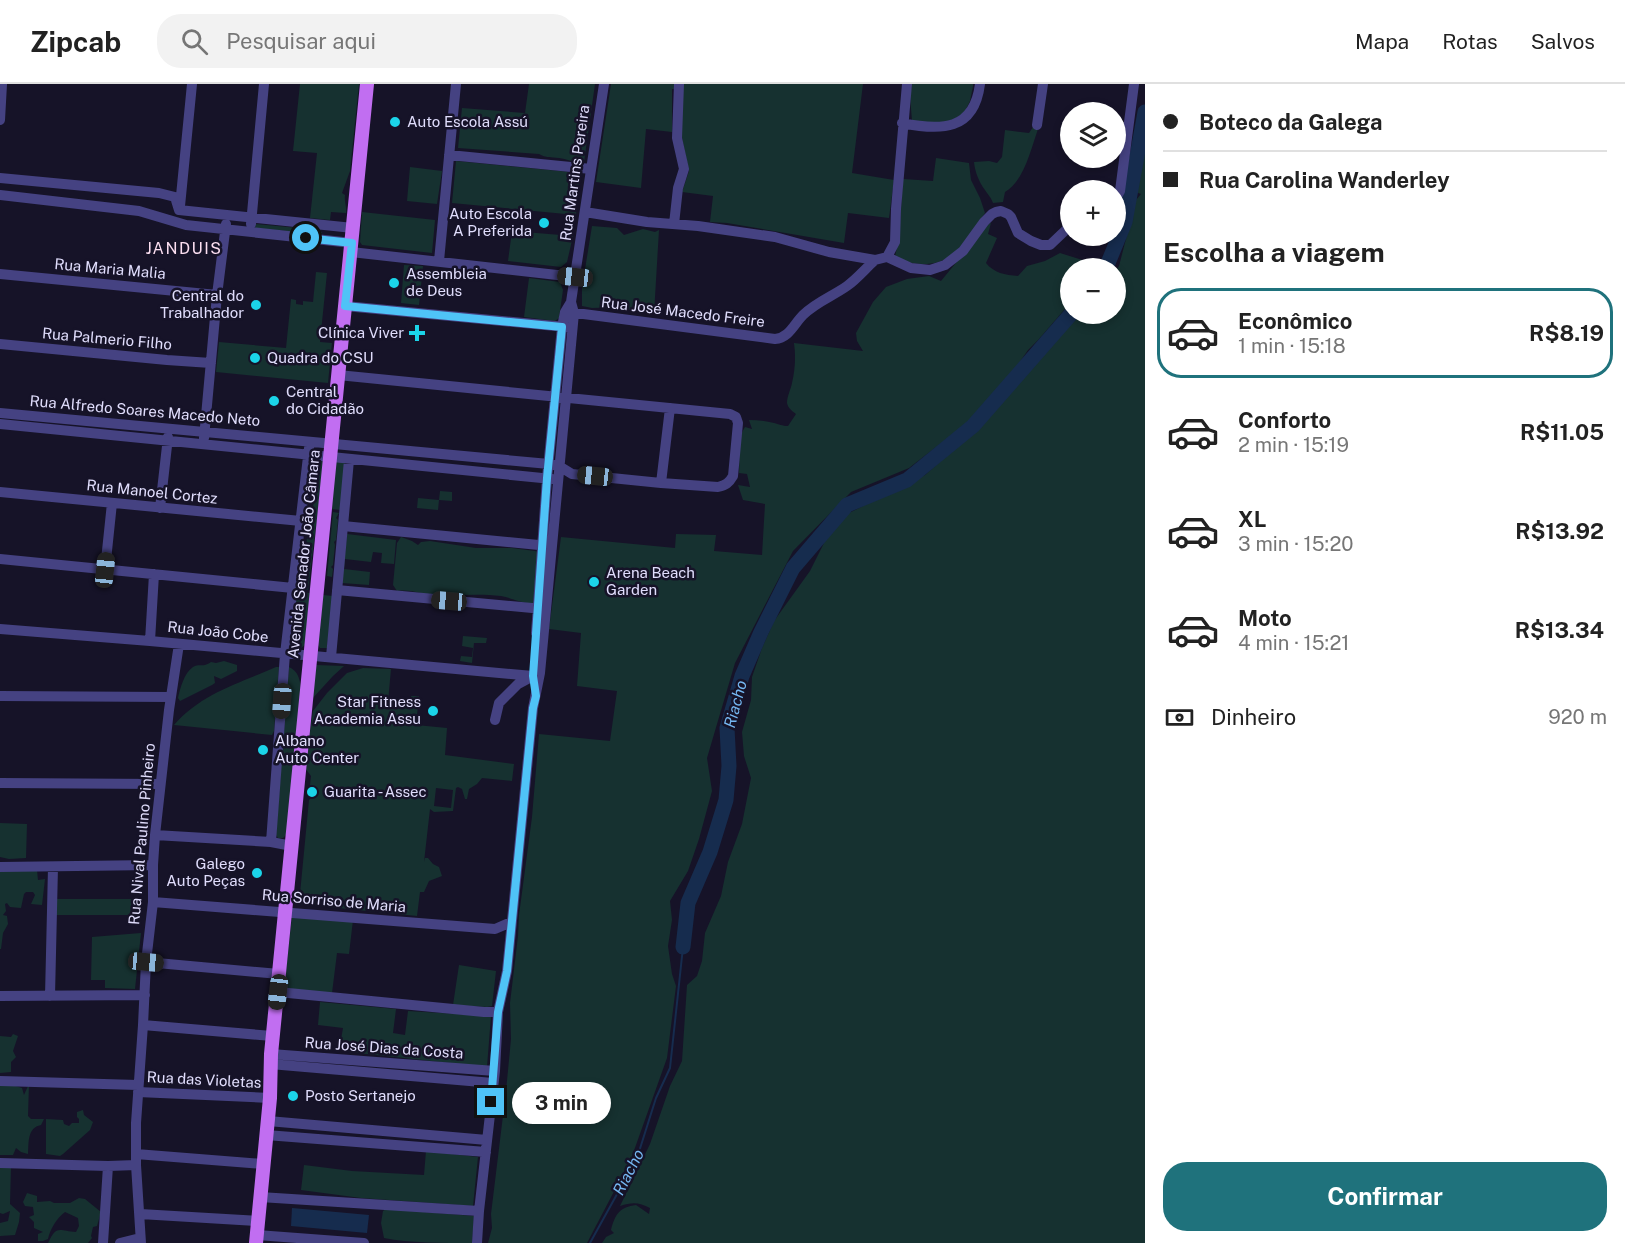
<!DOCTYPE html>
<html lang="pt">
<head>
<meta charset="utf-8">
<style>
	body { margin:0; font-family:"Public Sans",sans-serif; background:#f2f2f2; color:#222; height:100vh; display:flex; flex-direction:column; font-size:22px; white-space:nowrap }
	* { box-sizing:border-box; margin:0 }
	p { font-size:20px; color:#767676 }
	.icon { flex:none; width:33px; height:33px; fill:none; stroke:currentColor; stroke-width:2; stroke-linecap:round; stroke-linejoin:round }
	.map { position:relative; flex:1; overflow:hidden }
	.drawer { display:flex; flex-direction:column; background:#fff; width:480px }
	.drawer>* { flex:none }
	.banner { display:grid; align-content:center; height:132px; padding:0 18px; background:#fff }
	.buttons { position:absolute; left:1060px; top:18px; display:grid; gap:12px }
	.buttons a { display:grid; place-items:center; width:66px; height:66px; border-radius:50%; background:#fff; box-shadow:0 3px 9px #0003; font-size:30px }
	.end { position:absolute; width:27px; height:27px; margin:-14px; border:8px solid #4fc3f7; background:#111; box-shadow:0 0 0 3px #111 }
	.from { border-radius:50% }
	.bubble { position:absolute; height:42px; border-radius:21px; background:#fff; box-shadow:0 3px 9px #0003; font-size:20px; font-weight:700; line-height:42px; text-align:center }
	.car { position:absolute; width:18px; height:36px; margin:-18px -9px; border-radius:8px; box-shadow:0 0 4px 2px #0007; background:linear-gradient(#222 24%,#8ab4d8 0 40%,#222 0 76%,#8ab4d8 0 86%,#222 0) }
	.banner b { display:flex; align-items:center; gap:21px; height:57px; font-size:22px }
	.banner b+b { border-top:2px solid #e0e0e0 }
	.banner i { width:15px; height:15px; background:#222 }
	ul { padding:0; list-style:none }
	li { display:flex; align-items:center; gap:18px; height:90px; margin:0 12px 9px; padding:0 6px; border:3px solid transparent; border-radius:24px }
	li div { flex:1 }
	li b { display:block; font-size:22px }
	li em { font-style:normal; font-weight:700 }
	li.current { border-color:#1f727c }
	li>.icon { width:54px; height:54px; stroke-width:1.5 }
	h2 { padding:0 18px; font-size:27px; line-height:72px }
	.pay { display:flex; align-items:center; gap:15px; height:66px; padding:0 18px; font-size:22px }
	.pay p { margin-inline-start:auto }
	.primary-button { display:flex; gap:12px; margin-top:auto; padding:12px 18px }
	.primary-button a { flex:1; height:69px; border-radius:24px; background:#1f727c; color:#fff; font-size:24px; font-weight:700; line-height:69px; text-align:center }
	header { display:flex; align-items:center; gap:36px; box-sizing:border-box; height:84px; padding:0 30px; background:#fff; border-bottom:2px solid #e0e0e0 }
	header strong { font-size:28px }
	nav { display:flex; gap:33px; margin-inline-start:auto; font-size:21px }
	.search { width:420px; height:54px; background:#f2f2f2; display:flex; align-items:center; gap:15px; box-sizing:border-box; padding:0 21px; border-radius:24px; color:#767676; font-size:22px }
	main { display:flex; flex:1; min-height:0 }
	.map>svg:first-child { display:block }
	.green { fill:#163130; fill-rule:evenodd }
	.water { fill:#162c4e }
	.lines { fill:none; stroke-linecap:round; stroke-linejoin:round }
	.stream { stroke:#162c4e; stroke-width:2 }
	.river { stroke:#162c4e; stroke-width:15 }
	.minor { stroke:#454282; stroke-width:10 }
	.major { stroke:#c16ef1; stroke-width:14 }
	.route { stroke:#4fc3f7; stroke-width:8 }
	.poi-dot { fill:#1bd4e9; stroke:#161328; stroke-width:2 }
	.labels { text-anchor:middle; stroke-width:5; stroke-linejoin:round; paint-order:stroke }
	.poi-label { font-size:15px; fill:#e0ddfc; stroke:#161328; text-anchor:start }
	.street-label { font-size:15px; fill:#e0ddfc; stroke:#161328 }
	.neighbourhood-label { font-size:16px; letter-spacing:1.5px; fill:#fcdff1; stroke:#161328 }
	.water-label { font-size:16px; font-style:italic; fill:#75b7f2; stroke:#161328 }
</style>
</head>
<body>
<header>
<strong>Zipcab</strong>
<div class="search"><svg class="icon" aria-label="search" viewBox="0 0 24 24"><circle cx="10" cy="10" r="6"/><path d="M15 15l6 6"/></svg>Pesquisar aqui</div>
<nav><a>Mapa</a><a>Rotas</a><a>Salvos</a></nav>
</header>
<main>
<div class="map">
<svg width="1145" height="1159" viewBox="0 0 1145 1159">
	<rect width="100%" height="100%" fill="#161328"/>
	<path class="green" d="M300,0H359L350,87L342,109L345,111C344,118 347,123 346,129L331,128L330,136L310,134L317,69L293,67Z
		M529,0H595L584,78C575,80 568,75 559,74C551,73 546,74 539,70L458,64L462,24L525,29Z
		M611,0H676V5H672V48L646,45L641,104L596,98Z
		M682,0H863L852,89L894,96L889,134L848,129L844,159L727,139L710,138L713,112L682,108L689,87L682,54Z
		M912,0H973V2L970,17L964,29L946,40L912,37L910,12Z
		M1145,34V1159H602L606,1153L614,1149L611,1146C615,1130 620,1123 636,1121L649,1130L650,1124C639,1118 632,1118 620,1122L650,1060L670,1002L682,977L687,901L697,892L702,877L705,849L721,812L728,778L742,740L751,694L744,672L742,648L751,616L752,593L762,564L774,537L810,487L827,453L847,430L925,391L958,362L990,331L1038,272L1048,267L1051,260L1079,230H1116V186L1119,182L1136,116L1141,110L1127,105L1137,35Z
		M1033,43L1038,45C1031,65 1024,97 1005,108L1003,118L993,119C991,113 988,111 985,106C979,98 975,88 974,78L989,77L997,79L1002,73L1005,46L1029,49Z
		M936,74L969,79L971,96L980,114L985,129C969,151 958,178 927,180C915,180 906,179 895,173L899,153L903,95L933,97Z
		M456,77L580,89L576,131L452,119Z
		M410,83L442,87L437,120L407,117Z
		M362,128L435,136L432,169L362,161L360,158Z
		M991,139L988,150L997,154L986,179C994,189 1005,191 1018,192L1027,182L1045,177L1060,169L1092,179L1094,184H1071V218L1039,255L1028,266L1015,285L971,336L909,384L851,408L793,467L735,579L707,674L712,707L699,755L688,787L670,817L672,836L668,862L672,890L676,902L667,974L631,1075L587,1159H488L492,1144L491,1130L506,1007L511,955L510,919L518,852L519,831L532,733L539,650L610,657L617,607L577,602L581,549L549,545L561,453L675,464L676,450L716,451L714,467L762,471L765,420L743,416L738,401L750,403L747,390L739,389C740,375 737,354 745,343L752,345L749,336C757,336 766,337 774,339C779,340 782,342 788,342L796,330C792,327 788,324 787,319C787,312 791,305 792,299C795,286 796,273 794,259L863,267L857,257L856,249L873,218L886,203L907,195L929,192L941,197L987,141Z
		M256,140L320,146L322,149L319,150L255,144Z
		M592,142L617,144L624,151L643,145L655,148L659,146L654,230L640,226H628L622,223L592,224L582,222V204Z
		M512,147L573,152L567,178L561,183L508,177Z
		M404,181L423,182L419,221L401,219Z
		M316,188L327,189L320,258L332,259L328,299L216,288L219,258L286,264L291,215L296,216V220L303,221V217L313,218Z
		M529,194L560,198L563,206L559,234L555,237L524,233Z
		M312,375L324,377L308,506L301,505V499L303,497L302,495L303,484L305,482L304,480L305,466L307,464L306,462L308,446L310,443L308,441L309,432H312L316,397L310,396Z
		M336,378H345L341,426L331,425Z
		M440,407L452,408V417L439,416L438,426L417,424L418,414L439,416Z
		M333,428L339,429L336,434L338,436L336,456L334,458L335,461L333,481L331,483L333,485L332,493L327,492Z
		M347,450L396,456L394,480L381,479L382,469L373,468L371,478L345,475L344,485L370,488L369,501L342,499Z
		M401,453L412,457L418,461L421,458L430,457L476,464H512L535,467L538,468L533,519C522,520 512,514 501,512C479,509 456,512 434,511C422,510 409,505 397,507L393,501L397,459Z
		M297,508L310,509L305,561L301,564L291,562Z
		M323,511L333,512L327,564H320L318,561Z
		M463,552L487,554L486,559H474L472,579L460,577L461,572L472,573L473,564L462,562Z
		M224,577L237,581V587L221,595L214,592L215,599L212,601L180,617L178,614C180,605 184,589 193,583C200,579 203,584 211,578L216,579Z
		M316,581L344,582L333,592L312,615Z
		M276,583H279L274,647L272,651L174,641C202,609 238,600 276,583Z
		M289,583C298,587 300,595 301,605L288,749L283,754H278L276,751Z
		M363,584L391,585L388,618L410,620L411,612H419L416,641L447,644L445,671L514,680L512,697L482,694L477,700L469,705L467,715H465L462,705L458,703L456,704L453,727L434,728L430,725L424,778L425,774H428L433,780L439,783L442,792L429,797L424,808H420L417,832L299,820L309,716L312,713L310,707L313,706L310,701L311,692L305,684L313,627L327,609L347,589ZM436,704L453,706L451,724L434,722Z
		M0,739L27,740L26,774L9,775L0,773Z
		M0,786H37L38,796L45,795L42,821L31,820L35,811L33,808H26L24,810L21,824L10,823L7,819L5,820L6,827L3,831L7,832L8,840L3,849L1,865H0Z
		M56,815H139L140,831H56Z
		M292,832L353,836L349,870L337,869L332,909L284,906Z
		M141,849L135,905L105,904V896H91L92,853Z
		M459,881L496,887L492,922L487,923L453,921Z
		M320,918L396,925L393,949L405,951L408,927L491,932L487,983L339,967L343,944L318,941Z
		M13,950L18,952L13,967L16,973L11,978V988L0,989V952L11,953Z
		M0,1000H9L22,1004L24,1011L29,1000L28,1032L31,1035H44L41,1041C27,1044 29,1058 28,1070L21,1068L16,1064L13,1071H0Z
		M83,1026L84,1031L93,1038L90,1046L63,1070L60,1072L46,1070V1035L63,1036L64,1040L69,1042L72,1039H79V1035L77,1033V1028Z
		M426,1067L478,1073L473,1122L361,1114L301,1106L304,1081L352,1087L424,1091Z
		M0,1082H11L10,1120L20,1129L19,1138L15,1151L0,1152V1139L8,1137L10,1127L3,1130L0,1129Z
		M27,1109L37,1112V1118L50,1117L54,1119H70L79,1114L85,1115L101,1128L97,1142L93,1143L91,1152L92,1154L88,1159H48C57,1140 59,1147 76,1148L79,1142L78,1134L65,1128C57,1134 50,1145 48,1155L43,1157H38V1150L43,1148L34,1144V1138L29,1133L34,1131L33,1123L25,1122L23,1118Z
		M386,1125L474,1132L472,1159C444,1159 409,1159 384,1154L381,1139L383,1127Z"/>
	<path class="water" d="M292,1124L369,1131L367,1149L291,1142Z"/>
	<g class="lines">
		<path class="stream" d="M590,1159L637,1074L656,1014L670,984L683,863"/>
		<path class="river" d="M1106,184L1125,138L1145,28
			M683,863L688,819L710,768L726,716L729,682L727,644L742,592L761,548L793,484L847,421L907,396L973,342L1071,230"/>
		<path class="minor" d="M0,36L2,0
			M902,39C941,47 974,47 980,0
			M1037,41L1043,0
			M449,71L591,85
			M0,94L159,109L175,113L179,126L353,144
			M0,111L139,127L186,141L352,159
			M1116,114L1120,107L1134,0
			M180,122L192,0
			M585,128L647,138L698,142L775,153L829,168L875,176L887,173L911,184L930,186L945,181L963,167L984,138L992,130L996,128L1001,127L1008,130L1011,133L1018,149L1031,157L1041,161H1050L1071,141
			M251,140L264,0
			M674,140L678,104L684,85L677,54L679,0
			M351,168L575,193
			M887,173L895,158L896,125L907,0
			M439,177L456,0
			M0,190L217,211
			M345,222L566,243
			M568,228L775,255C789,254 794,240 803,231C816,218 833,212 847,202C857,195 866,184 875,176
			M0,260L167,276L211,279
			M0,329L549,380L559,382L572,390L661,399L718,403C726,401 729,399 733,392L738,339L736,333L730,330L338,291
			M0,340L552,395
			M204,354L217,211L226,140
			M661,399L670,324
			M0,408L301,437
			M160,424L168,353
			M343,442L549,462
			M0,475L293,504
			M105,486L112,419
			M337,506L543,525
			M0,545L150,557L533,592L540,589
			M536,549L547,394L562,243L565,228L571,218L604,0
			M150,557L154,490
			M331,573L349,376
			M0,612L171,613
			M495,636L499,619L518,600L533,592
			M0,699L160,700
			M155,751L271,758L292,762
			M271,758L285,570L309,364
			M0,783L153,781
			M153,818L495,845L511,838
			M146,878L279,890
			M278,908L484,928H498
			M0,912L145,911
			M50,912L53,783
			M143,941L272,952
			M271,970L495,987
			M270,980L493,999
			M0,997L138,1001
			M138,1008L270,1014
			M268,1037L487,1056
			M266,1051L486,1068
			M136,1070L263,1080
			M0,1079L108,1082L136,1081
			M260,1113L479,1127
			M140,1130L258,1137
			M257,1151L364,1159
			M103,1159L108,1082
			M120,1159L140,1154
			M141,1159L136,1081V1039L143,941L146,878L153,818V781L155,751L169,626L179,560
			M477,1159L479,1127L495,987L498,928L507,887L533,624L540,589L574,229L571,218"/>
		<path class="major" d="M256,1159L270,1014L271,970L367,0"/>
	</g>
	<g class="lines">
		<path class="route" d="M306,154L352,159L345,222L562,243L547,394L533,592L536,612L533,624L507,887L498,928L491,1018"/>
	</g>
	<g class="poi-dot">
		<circle cx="395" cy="38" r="6"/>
		<circle cx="544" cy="139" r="6"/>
		<circle cx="394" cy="199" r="6"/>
		<circle cx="256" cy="221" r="6"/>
		<path d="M414 240h6v6h6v6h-6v6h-6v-6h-6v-6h6z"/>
		<circle cx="255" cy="274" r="6"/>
		<circle cx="274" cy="317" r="6"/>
		<circle cx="594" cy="498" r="6"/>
		<circle cx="433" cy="627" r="6"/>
		<circle cx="263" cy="666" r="6"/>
		<circle cx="312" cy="708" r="6"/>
		<circle cx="257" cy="789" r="6"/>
		<circle cx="293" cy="1012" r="6"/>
	</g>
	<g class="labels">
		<g class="poi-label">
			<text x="407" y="43">Auto Escola Assú</text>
			<text x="532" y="135" text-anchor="end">Auto Escola<tspan x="532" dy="17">A Preferida</tspan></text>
			<text x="406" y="195">Assembleia<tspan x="406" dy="17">de Deus</tspan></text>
			<text x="244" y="217" text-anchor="end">Central do<tspan x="244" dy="17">Trabalhador</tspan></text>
			<text x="404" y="254" text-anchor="end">Clínica Viver</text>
			<text x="267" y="279">Quadra do CSU</text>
			<text x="286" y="313">Central<tspan x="286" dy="17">do Cidadão</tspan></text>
			<text x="606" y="494">Arena Beach<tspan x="606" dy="17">Garden</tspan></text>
			<text x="421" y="623" text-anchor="end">Star Fitness<tspan x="421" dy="17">Academia Assu</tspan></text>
			<text x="275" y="662">Albano<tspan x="275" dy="17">Auto Center</tspan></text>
			<text x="324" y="713">Guarita - Assec</text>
			<text x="245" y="785" text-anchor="end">Galego<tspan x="245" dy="17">Auto Peças</tspan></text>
			<text x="305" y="1017">Posto Sertanejo</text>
		</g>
		<g class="street-label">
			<text transform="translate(575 89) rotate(-82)" y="5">Rua Martins Pereira</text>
			<text transform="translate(110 185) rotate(5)" y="5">Rua Maria Malia</text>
			<text transform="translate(683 228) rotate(7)" y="5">Rua José Macedo Freire</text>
			<text transform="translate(107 255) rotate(5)" y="5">Rua Palmerio Filho</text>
			<text transform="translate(145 327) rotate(5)" y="5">Rua Alfredo Soares Macedo Neto</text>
			<text transform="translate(152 408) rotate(6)" y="5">Rua Manoel Cortez</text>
			<text transform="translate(304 470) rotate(-84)" y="5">Avenida Senador João Câmara</text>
			<text transform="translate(218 548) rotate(6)" y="5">Rua João Cobe</text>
			<text transform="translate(142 750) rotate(-85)" y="5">Rua Nival Paulino Pinheiro</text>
			<text transform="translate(334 817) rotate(5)" y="5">Rua Sorriso de Maria</text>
			<text transform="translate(384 964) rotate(4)" y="5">Rua José Dias da Costa</text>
			<text transform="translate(204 996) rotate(3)" y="5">Rua das Violetas</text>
		</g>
		<g class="neighbourhood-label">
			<text x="184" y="170">JANDUIS</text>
		</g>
		<g class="water-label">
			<text transform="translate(735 620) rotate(-75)" y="6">Riacho</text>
			<text transform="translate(628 1088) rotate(-63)" y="6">Riacho</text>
		</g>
	</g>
</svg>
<div class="buttons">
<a><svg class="icon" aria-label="layers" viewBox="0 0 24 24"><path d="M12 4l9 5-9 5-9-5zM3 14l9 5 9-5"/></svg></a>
<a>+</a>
<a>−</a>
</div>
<i class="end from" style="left:306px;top:154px"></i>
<i class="end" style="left:491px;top:1018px"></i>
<div class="bubble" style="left:512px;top:998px;width:99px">3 min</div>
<i class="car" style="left:575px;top:193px;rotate:276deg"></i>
<i class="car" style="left:595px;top:392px;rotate:276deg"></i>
<i class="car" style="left:105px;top:486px;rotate:6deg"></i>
<i class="car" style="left:449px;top:517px;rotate:275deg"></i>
<i class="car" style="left:282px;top:617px;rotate:184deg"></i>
<i class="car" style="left:146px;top:878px;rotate:95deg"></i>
<i class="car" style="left:278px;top:908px;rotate:187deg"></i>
</div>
<section class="drawer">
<div class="banner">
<b><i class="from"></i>Boteco da Galega</b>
<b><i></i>Rua Carolina Wanderley</b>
</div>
<h2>Escolha a viagem</h2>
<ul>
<li class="current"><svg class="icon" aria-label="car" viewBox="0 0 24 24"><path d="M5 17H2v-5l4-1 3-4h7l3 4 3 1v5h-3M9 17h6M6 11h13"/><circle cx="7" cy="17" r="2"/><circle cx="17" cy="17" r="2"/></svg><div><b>Econômico</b><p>1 min · 15:18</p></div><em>R$8.19</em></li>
<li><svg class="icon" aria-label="car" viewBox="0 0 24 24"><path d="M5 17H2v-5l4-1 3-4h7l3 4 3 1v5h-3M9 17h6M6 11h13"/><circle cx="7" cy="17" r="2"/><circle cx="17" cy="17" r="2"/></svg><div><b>Conforto</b><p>2 min · 15:19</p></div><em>R$11.05</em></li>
<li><svg class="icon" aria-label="car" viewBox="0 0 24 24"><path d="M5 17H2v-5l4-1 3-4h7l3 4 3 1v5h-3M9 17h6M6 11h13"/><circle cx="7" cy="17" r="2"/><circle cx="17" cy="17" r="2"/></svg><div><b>XL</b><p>3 min · 15:20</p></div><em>R$13.92</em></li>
<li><svg class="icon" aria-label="car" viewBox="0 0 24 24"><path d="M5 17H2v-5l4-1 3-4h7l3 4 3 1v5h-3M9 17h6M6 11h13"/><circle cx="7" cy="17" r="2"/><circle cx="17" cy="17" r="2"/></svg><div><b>Moto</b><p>4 min · 15:21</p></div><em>R$13.34</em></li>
</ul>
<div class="pay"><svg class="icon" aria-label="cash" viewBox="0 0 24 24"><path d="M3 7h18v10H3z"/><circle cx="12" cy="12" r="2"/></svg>Dinheiro<p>920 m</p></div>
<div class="primary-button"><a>Confirmar</a></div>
</section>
</main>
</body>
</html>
